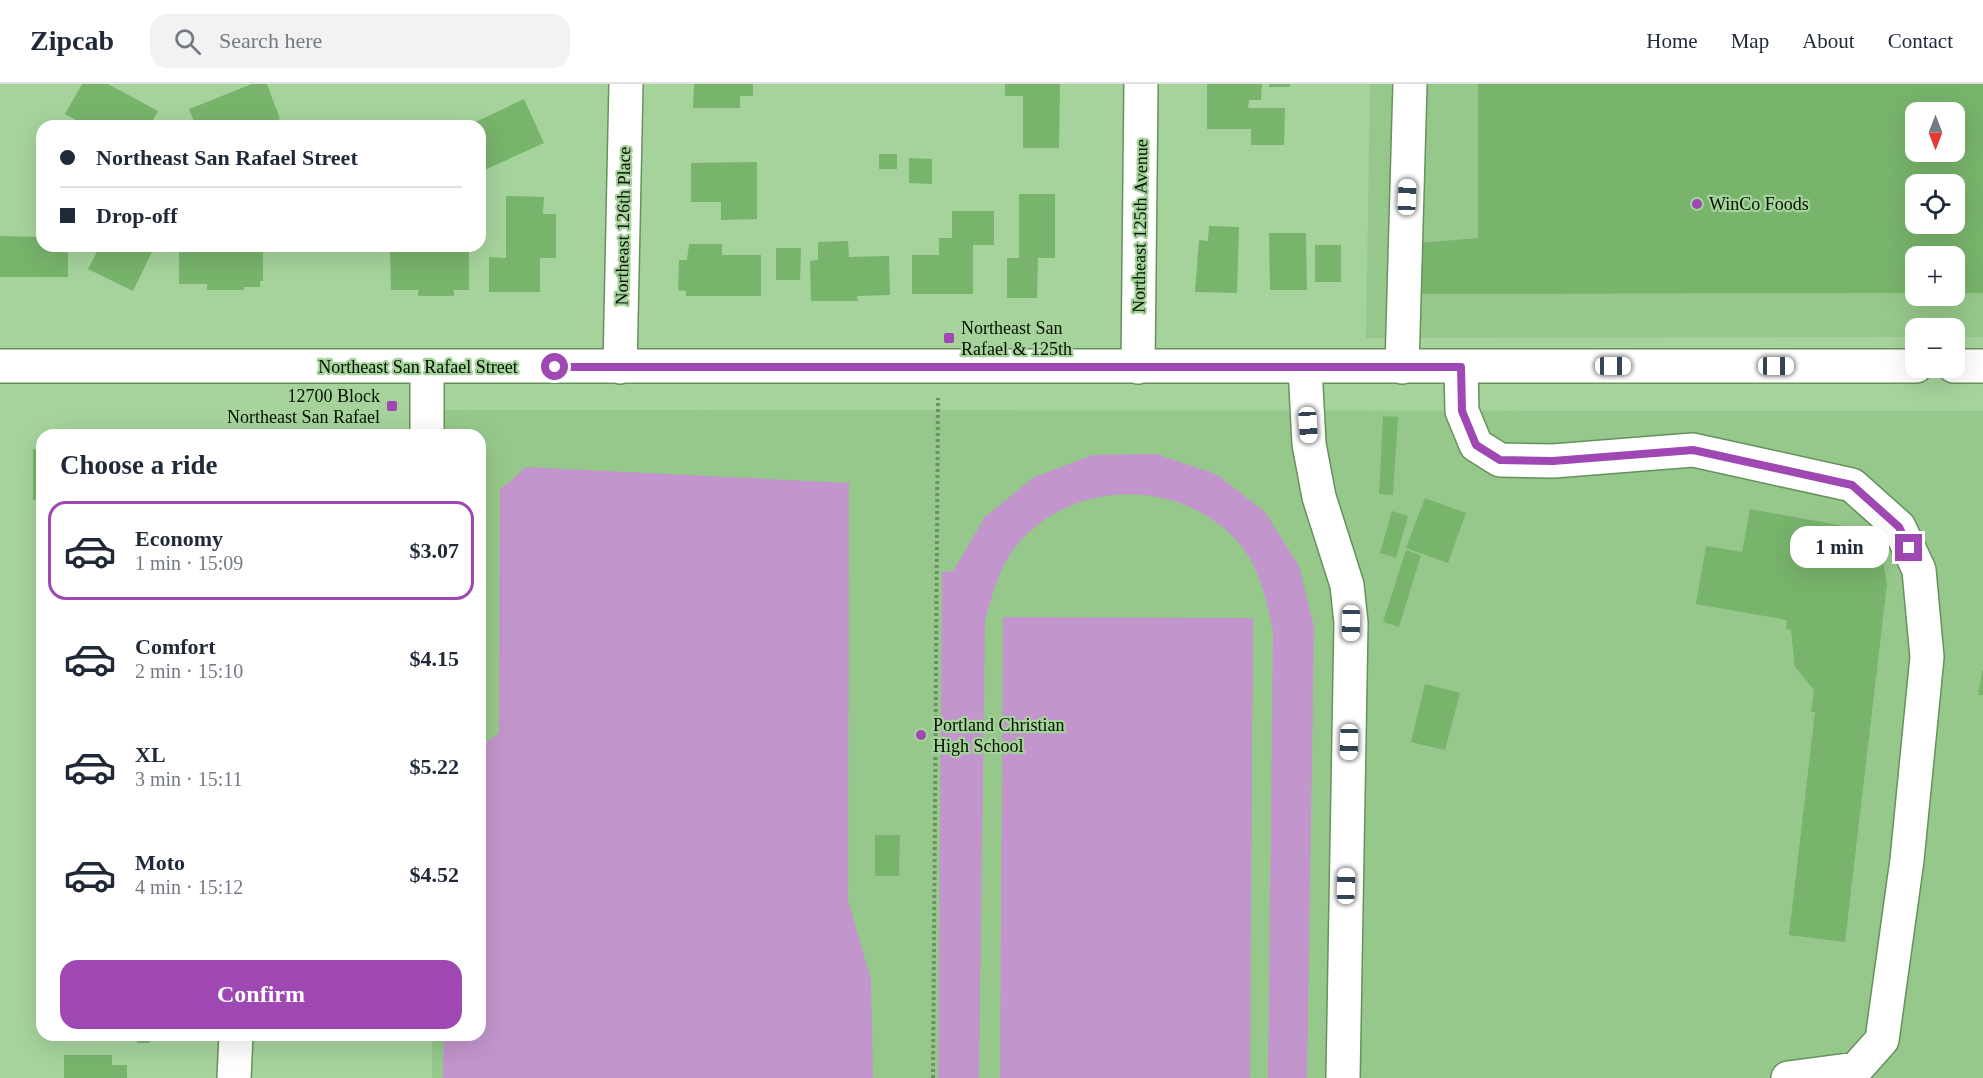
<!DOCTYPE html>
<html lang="en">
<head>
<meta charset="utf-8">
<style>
	body { margin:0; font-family:"Times New Roman",serif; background:#f2f2f3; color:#1f2937; height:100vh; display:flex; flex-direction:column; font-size:22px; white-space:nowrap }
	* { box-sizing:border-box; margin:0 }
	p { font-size:20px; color:#747a83 }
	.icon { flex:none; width:33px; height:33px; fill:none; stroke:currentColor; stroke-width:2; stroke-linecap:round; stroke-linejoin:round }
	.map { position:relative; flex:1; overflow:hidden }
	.drawer { position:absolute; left:36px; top:345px; width:450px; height:612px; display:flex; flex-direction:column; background:#fff; border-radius:18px; box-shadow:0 6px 24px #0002 }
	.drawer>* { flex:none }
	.top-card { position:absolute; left:36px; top:36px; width:450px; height:132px; border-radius:18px; box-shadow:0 6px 24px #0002; display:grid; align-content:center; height:132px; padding:0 24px; background:#fff }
	.needle { width:39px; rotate:180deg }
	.fabs { position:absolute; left:1905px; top:18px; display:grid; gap:12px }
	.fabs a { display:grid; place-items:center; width:60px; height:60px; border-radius:12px; background:#fff; box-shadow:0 6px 24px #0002; font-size:30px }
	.end { position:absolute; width:27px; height:27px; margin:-14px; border:8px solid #9f47b2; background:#fff; box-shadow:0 0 0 3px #fff }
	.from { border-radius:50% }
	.bubble { position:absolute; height:42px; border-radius:18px; background:#fff; box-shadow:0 6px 24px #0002; font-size:20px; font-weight:700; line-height:42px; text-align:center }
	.car { position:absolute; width:18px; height:36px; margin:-18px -9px; border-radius:8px; box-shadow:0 0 4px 2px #0007; background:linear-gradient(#fff 24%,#345 0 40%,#fff 0 76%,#345 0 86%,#fff 0) }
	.top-card b { display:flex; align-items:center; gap:21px; height:57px; font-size:22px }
	.top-card b+b { border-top:2px solid #e0e1e3 }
	.top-card i { width:15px; height:15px; background:#1f2937 }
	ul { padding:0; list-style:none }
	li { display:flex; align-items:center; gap:18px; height:99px; margin:0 12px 9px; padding:0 12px; border:3px solid transparent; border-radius:18px }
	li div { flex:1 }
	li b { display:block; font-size:22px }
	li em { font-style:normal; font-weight:700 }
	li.selected { border-color:#9f47b2 }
	li>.icon { width:54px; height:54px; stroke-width:1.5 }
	h2 { padding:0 24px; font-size:27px; line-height:72px }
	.primary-button { display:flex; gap:12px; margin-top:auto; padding:12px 24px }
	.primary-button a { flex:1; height:69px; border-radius:18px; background:#9f47b2; color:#fff; font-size:24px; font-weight:700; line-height:69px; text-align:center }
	header { display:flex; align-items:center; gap:36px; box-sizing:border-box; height:84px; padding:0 30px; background:#fff; border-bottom:2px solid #e0e1e3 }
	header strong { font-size:28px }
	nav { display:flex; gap:33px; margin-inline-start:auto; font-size:21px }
	.search { width:420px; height:54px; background:#f2f2f3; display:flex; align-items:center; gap:15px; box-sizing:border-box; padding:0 21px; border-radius:18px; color:#747a83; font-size:22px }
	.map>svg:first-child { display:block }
	.built { fill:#96c88b; fill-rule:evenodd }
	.green { fill:#c295cc }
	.building { fill:#78b46c; fill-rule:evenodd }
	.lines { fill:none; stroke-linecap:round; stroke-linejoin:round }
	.minor-casing { stroke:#66915d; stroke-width:36 }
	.path { stroke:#6d9066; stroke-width:4; stroke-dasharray:3 3; stroke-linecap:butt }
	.minor { stroke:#fff; stroke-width:33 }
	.route { stroke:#9f47b2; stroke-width:8 }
	.poi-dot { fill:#9f47b2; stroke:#a6d39c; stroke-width:2 }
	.labels { text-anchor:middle; stroke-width:4.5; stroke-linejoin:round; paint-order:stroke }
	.poi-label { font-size:18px; fill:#031101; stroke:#a6d39c; text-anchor:start }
	.street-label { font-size:18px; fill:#031101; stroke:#a6d39c }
</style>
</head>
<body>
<header>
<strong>Zipcab</strong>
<div class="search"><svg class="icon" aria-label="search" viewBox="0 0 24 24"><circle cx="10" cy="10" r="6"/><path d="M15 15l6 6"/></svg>Search here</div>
<nav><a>Home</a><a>Map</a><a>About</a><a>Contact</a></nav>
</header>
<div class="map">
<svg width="1983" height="994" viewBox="0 0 1983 994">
	<rect width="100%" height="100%" fill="#a6d39c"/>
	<path class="built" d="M1370,0H1983V253H1955L1954,244H1916L1915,253L1366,254ZM1916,28H1954V68H1916ZM1916,100H1954V140H1916ZM1916,172H1954V212H1916Z
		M441,326L1983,327V994H432V951H480V351H441Z"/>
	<path class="green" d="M1156,370L1216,390L1265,428L1299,482L1314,543L1307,994H1268L1273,547C1266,516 1260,483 1238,458C1184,397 1083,394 1025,452C1001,475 993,507 985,538L979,994H938L942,488L953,487L985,433L1034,393L1093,371Z
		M526,383L849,399L848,816L871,896L873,994H443L444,951H480V664L499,649L500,406Z
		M1003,533L1253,534L1250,994H1000Z"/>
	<path class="building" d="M82,0H108L158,27L150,42H87L65,30Z
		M252,0H267L280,35L262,42H196L189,25Z
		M694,0H753V12H740V24H693Z
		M1005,0H1060L1059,64H1023V12H1005Z
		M1207,0H1262L1261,16H1249L1248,24H1285L1284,61H1251V45H1207Z
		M1269,0H1290V3H1269Z
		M1478,0H1983V209H1954V172H1916V209L1420,210V159L1478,154ZM1916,28H1954V68H1916ZM1916,100H1954V140H1916Z
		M524,15L544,59L480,88V42H467Z
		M879,70H897V85H879Z
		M909,74L932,75V100L909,99Z
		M757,78V135L721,136V118H691V79Z
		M1019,110H1055V174H1038L1037,214H1007V174H1019Z
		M506,112L544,113L543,130H556V174H540V208H489V173L506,174Z
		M952,127H994V161H973V210H912V171H939V154H952Z
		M1209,142L1239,143L1237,209L1195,208L1199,156L1208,157Z
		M1269,149H1306L1307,206H1270Z
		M0,152L42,153V162H68V193H0Z
		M848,157L849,173L889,172L890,211L857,212L858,217H811L810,177L818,176V158Z
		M689,160H722V171H761V212H686V207L678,206L679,176H687Z
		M1315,161H1341V198H1315Z
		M100,162H155L133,207L88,185Z
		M179,162H263V197H260V203H244V206H207V200H179Z
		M469,164V206H454V212H418V206H391L390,165Z
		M776,164H801L800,196H776Z
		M1383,332L1398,333L1393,411L1379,410Z
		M33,365H42V416H33Z
		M1425,414L1466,429L1448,479L1406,464Z
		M1750,425L1860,445L1858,455L1882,471L1887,500L1845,858L1789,851L1815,628H1811L1814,606L1795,583L1791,546L1786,545L1787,536L1696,520L1706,462L1742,468Z
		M1392,427L1408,432L1396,474L1380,469Z
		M1406,466L1421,471L1399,543L1383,538Z
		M1982,587H1983V611H1978Z
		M1425,600L1460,609L1445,666L1411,658Z
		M875,751H900L899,792H875Z
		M137,951H150V959H137Z
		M64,971H112V981H127V994H64Z"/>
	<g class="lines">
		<defs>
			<path id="minor" d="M0,282H1916
				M1954,282H1983
				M427,283V351
				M620,283L626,0
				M1138,283L1141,0
				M1305,283L1309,360L1319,413L1347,501L1351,539L1343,994
				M1402,283L1410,0
				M1461,283L1462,327L1476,361L1500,376L1553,377L1693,366L1852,401L1899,443L1919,486L1927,573L1907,776L1882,956L1856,985L1788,994
				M234,994L236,951"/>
		</defs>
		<use href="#minor" class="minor-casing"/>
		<path class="path" d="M933,994L938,314"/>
		<use href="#minor" class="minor"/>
	</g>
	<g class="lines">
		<path class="route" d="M555,283H1461L1462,327L1476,361L1500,376L1553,377L1693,366L1852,401L1899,443L1909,464"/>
	</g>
	<g class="poi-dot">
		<circle cx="1697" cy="120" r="6"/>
		<rect x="943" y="248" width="12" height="12" rx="3"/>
		<rect x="386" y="316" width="12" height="12" rx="3"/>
		<circle cx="921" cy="651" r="6"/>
	</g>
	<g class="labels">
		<g class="poi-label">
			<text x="1709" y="126">WinCo Foods</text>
			<text x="961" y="250">Northeast San<tspan x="961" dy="21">Rafael &amp; 125th</tspan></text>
			<text x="380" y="318" text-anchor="end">12700 Block<tspan x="380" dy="21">Northeast San Rafael</tspan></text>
			<text x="933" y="647">Portland Christian<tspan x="933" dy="21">High School</tspan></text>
		</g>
		<g class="street-label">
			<text transform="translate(623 142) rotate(-89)" y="6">Northeast 126th Place</text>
			<text transform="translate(1140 142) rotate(-89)" y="6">Northeast 125th Avenue</text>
			<text x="418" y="289">Northeast San Rafael Street</text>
		</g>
	</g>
</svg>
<div class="fabs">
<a><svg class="needle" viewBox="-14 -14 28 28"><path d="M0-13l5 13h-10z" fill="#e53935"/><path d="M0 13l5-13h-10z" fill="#747a83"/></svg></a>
<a><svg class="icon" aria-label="locate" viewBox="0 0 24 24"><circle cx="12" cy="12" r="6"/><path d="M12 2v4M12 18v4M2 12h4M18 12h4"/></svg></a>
<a>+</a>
<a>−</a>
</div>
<i class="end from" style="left:555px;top:283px"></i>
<i class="end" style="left:1909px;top:464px"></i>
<div class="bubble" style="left:1790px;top:442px;width:99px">1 min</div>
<i class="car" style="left:1407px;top:113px;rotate:2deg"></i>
<i class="car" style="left:1613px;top:282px;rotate:90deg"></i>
<i class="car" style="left:1776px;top:282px;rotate:90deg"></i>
<i class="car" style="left:1308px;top:341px;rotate:176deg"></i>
<i class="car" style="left:1351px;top:539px;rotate:181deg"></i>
<i class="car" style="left:1349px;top:658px;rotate:181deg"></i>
<i class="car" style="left:1346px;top:802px;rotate:1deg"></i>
<div class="top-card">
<b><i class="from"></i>Northeast San Rafael Street</b>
<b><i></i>Drop-off</b>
</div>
<section class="drawer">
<h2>Choose a ride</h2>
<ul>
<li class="selected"><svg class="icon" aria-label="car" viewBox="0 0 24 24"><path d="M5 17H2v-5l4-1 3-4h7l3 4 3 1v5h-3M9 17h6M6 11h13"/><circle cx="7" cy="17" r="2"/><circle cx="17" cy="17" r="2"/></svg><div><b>Economy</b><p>1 min · 15:09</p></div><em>$3.07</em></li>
<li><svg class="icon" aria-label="car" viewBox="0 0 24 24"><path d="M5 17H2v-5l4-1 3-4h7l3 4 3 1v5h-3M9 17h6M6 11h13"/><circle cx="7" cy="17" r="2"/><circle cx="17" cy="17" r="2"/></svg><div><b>Comfort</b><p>2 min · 15:10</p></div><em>$4.15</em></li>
<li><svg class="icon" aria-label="car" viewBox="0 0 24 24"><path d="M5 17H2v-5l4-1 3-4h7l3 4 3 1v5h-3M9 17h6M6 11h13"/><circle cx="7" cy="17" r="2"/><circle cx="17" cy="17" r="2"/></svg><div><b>XL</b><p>3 min · 15:11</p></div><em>$5.22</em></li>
<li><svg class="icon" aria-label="car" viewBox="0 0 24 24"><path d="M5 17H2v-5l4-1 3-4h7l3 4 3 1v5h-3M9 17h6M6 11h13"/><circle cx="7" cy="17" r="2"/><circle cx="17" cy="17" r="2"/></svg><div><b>Moto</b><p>4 min · 15:12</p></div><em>$4.52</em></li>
</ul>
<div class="primary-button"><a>Confirm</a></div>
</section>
</div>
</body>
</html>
